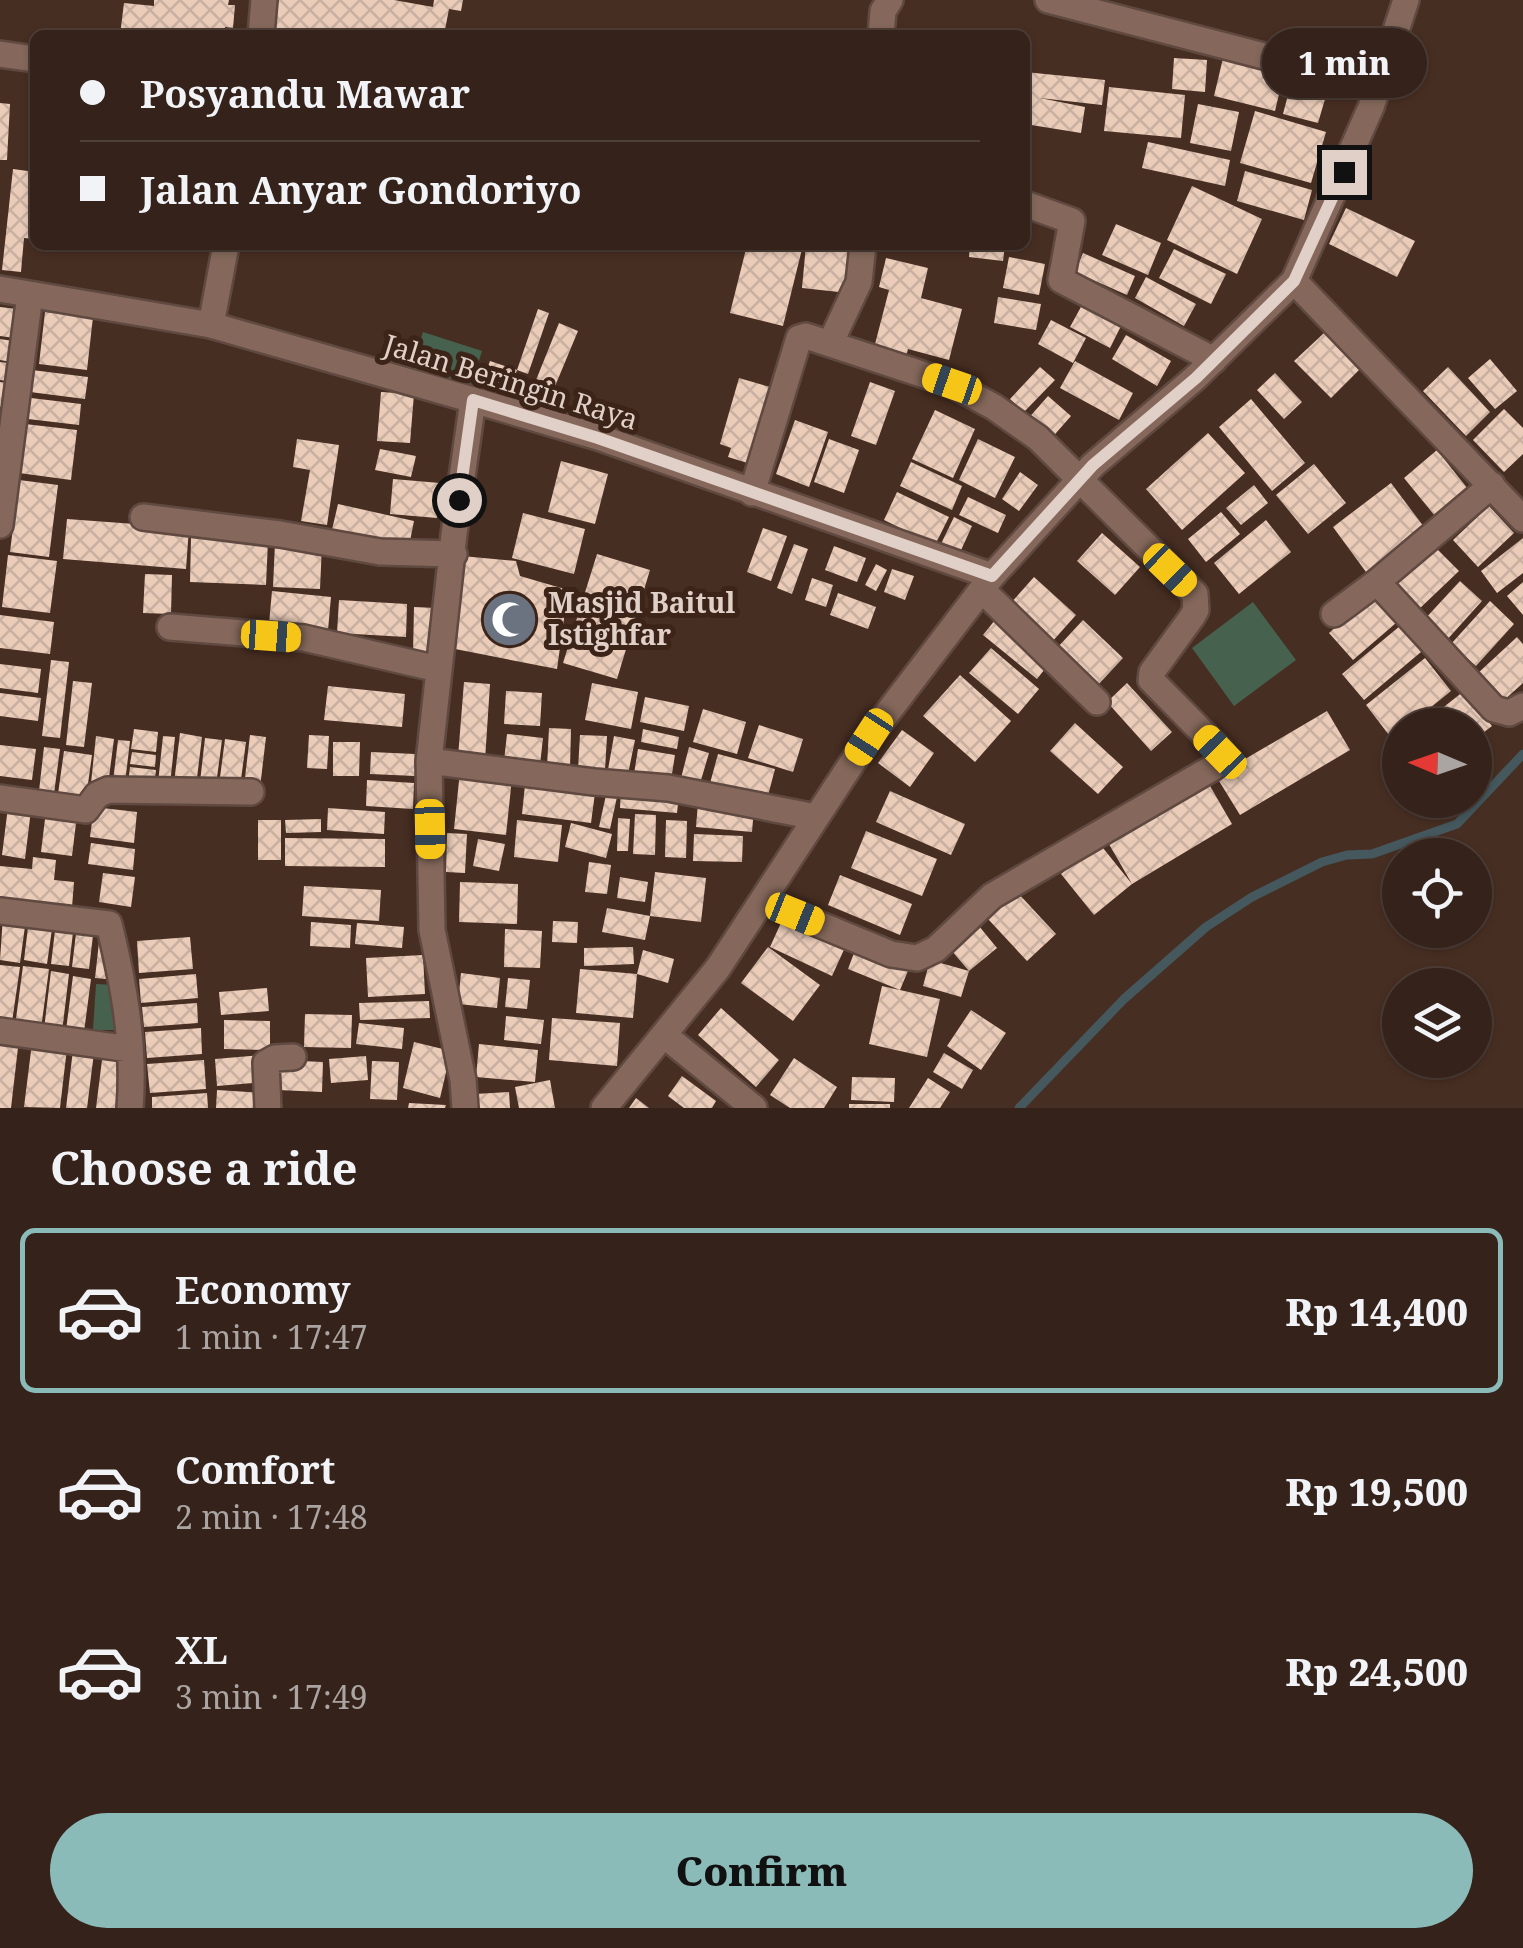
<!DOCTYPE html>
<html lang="en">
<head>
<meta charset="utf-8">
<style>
	body { margin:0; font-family:"Noto Serif",serif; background:#402f27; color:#f1f3f6; height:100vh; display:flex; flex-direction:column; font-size:38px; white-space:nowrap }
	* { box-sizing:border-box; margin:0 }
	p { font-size:32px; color:#aaa4a2 }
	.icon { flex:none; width:55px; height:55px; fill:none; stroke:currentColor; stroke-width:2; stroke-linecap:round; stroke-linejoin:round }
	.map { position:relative; height:1108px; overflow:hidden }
	.panel { display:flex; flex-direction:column; background:#35221a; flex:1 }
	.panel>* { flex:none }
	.top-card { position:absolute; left:30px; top:30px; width:1000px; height:220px; border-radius:15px; box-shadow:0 2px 8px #0004,0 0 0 2px #4f3f39; display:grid; align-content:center; height:220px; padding:0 50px; background:#35221a }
	.needle { width:65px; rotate:272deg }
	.controls { position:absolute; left:1382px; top:708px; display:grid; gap:20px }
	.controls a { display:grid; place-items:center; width:110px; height:110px; border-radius:50%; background:#35221a; box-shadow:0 2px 8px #0004,0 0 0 2px #4f3f39; font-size:50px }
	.end { position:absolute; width:45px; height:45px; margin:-22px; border:12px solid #e1d0c8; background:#111; box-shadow:0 0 0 5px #111 }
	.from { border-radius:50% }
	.bubble { position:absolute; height:70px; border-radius:35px; background:#35221a; box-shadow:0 2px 8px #0004,0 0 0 2px #4f3f39; font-size:32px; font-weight:800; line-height:70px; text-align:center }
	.car { position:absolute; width:30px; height:60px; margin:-30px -15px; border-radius:12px; box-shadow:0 0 8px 2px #0007; background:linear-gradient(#f5c518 24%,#345 0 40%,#f5c518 0 76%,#345 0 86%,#f5c518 0) }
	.top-card b { display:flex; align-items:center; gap:35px; height:95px; font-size:38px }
	.top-card b+b { border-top:2px solid #4f3f39 }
	.top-card i { width:25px; height:25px; background:#f1f3f6 }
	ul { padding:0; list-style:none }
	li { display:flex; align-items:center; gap:30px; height:165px; margin:0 20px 15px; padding:0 30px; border:5px solid transparent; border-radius:15px }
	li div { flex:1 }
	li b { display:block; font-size:38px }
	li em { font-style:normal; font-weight:800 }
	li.active { border-color:#8bbbb9 }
	li>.icon { width:90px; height:90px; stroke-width:1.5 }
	h2 { padding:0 50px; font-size:45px; line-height:120px }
	.cta { display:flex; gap:20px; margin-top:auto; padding:20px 50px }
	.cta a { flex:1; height:115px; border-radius:60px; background:#8bbbb9; color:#111; font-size:40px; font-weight:800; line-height:115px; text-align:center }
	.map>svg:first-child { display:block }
	.pitch { fill:#46624f }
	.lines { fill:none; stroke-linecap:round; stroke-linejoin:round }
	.stream { stroke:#44585d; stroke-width:9 }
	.building { fill:url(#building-cross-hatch) }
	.street-casing { stroke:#5f4940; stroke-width:30 }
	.secondary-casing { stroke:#5f4940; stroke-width:30 }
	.street { stroke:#85685b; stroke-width:25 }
	.secondary { stroke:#85685b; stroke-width:25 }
	.route { stroke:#e1d0c8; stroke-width:12 }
	.labels { text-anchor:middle; stroke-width:10; stroke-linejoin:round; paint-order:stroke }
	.street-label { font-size:28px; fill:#e1d0c8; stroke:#3c2419 }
	.poi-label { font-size:28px; font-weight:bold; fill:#e1d0c8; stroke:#3c2419; text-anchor:start }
</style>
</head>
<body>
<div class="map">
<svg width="1523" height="1108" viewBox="0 0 1523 1108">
	<defs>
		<pattern id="building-cross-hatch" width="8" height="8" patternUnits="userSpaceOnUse" patternTransform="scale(2.5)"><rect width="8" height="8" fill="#eaccb9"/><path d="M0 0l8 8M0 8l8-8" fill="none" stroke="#c9b0a0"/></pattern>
	</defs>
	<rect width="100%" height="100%" fill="#472e22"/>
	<path class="pitch" d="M423,332L482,351L470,388L411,369Z
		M1253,602L1296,660L1234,706L1192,648Z
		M96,984L117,985L115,1030H93Z"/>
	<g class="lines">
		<path class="stream" d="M1019,1108L1124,999L1206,927L1252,897L1322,862L1347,855L1372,854L1457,824L1523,754"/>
	</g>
	<path class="building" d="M154,0H229L228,5H235L233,28L225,27L224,35H187L188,32L151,28L150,35H120L124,3L154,6Z
		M273,0H394L433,7L434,0H463L461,11L449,9L444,35H268Z
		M1224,54L1285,69L1275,111L1214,96Z
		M1174,58L1207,60L1205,92L1172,89Z
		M1025,72L1105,80L1102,105L1040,98L1085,107L1081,133L1025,124Z
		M1294,72L1330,82L1318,123L1283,114Z
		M1109,87L1185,95L1181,138L1104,131Z
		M0,103L10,104L7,160H0Z
		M1198,104L1239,112L1231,151L1190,143Z
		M1255,111L1326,132L1311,183L1240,163Z
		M1148,142L1230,160L1225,186L1142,168Z
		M13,169L35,172V239L24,238L21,272L2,270Z
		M1245,171L1312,190L1304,220L1237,201Z
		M1192,186L1262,219L1237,274L1167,240Z
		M1346,208L1415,241L1397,277L1329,244Z
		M1116,224L1161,243L1148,275L1102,255Z
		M747,245H803L783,326L730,313Z
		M806,245H852L848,293L802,288Z
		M970,245H1005L1003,261L969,257Z
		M1174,249L1226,274L1211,304L1159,278Z
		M1083,253L1135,276L1127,295L1075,272Z
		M1009,257L1045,264L1039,295L1003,288Z
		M886,258L928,268L921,298L962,309L949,360L908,349L906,357L874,348L889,290L879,287Z
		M1146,277L1196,304L1184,326L1135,298Z
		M998,297L1041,304L1036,330L994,323Z
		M1082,305L1121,326L1110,348L1070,327Z
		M0,307L26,310L22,339L0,336Z
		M538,309L549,313L528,374L517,370L507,398L480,388L490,361L517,370Z
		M45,312L93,317L87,370L39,364Z
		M1051,320L1086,338L1073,363L1038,344Z
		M559,323L578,331L548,403L530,395Z
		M1324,333L1359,370L1331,398L1294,361Z
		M1126,335L1171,361L1157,386L1112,359Z
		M0,339L20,342L17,363L0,360Z
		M1490,359L1517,391L1495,409L1468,378Z
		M1075,361L1133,393L1119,420L1060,388Z
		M0,362L16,364L14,382L0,380Z
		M1040,367L1055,380L1024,412L1010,399Z
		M1448,367L1490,412L1466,436L1423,391Z
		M32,370L88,377L85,399L30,392Z
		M1275,373L1302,402L1284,419L1257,390Z
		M739,378L777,389L754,465L728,457L731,448L720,444Z
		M0,382L17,384L13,409L0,407Z
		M870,382L895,391L876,445L851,436Z
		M381,392L414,394L410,443L377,441Z
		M1048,396L1071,416L1049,441L1026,421Z
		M31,398L81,404L79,425L28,419Z
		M1251,399L1305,463L1272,491L1219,427Z
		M1504,409L1523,428V454L1504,472L1473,440Z
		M935,410L975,429L953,478L912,459Z
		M795,420L828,432L809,487L776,474Z
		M25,424L77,430L71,480L19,473Z
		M1208,433L1245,473L1182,530L1146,489Z
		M297,439L339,445L327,525L301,521L310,470L293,467Z
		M829,439L859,450L844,493L814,482Z
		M978,439L1015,457L995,498L959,480Z
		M380,449L416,456L411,477L375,470Z
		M1437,450L1468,489L1435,516L1404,478Z
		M561,461L608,474L595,524L548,512Z
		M911,462L962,486L952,510L900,486Z
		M1314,464L1346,503L1308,534L1276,495Z
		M1020,472L1038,485L1019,511L1002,499Z
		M393,479L440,483L437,518L390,514Z
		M19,480L58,485L49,557L10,552Z
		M1391,483L1424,527L1366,572L1333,527Z
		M1254,485L1268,503L1241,525L1226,508Z
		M897,492L949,517L935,545L884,520Z
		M968,497L1006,515L998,533L959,515Z
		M338,504L414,521L408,551L331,534Z
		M1489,506L1514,533L1478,567L1453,540Z
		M1221,512L1240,534L1206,562L1188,539Z
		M523,513L585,529L574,574L512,558Z
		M954,517L972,526L957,559L938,550Z
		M67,519L189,528L186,569L63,559Z
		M1266,520L1291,552L1239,594L1214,563Z
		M763,528L787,536L771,581L747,572Z
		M1102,533L1140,567L1115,595L1077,561Z
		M191,538L268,541L266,585L190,582Z
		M1523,538V573L1497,593L1481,571Z
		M275,543L322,545L320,589L273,587Z
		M794,544L808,549L792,594L777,588Z
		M1433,545L1459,571L1417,611L1392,585Z
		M834,546L866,558L857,582L825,570Z
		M597,554L650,570L617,679L563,663Z
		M8,555L57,561L50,613L2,607Z
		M462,556L516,561L520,576L568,590L557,669L450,648Z
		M876,564L887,570L876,591L865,585Z
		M892,569L914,576L905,600L884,592Z
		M145,574L172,575L171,614L143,613Z
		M1034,577L1076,615L1051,643L1009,605Z
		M812,578L833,585L826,607L805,600Z
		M1460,581L1482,601L1445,642L1423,621Z
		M1523,582V615L1507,596Z
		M272,591L331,597L328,630L269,624Z
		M838,593L876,607L868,629L830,615Z
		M1371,595L1396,623L1353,660L1329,633Z
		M339,600L407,604L406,637L337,633Z
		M1490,601L1514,624L1476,666L1451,644Z
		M414,607L436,608L435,655L413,654Z
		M0,615L54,622L50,654L0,648Z
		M995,620L1048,665L1037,679L983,635Z
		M1083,620L1123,658L1097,686L1057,648Z
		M1400,626L1421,652L1364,700L1342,674Z
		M1517,637L1523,644V683L1502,702L1477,674Z
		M991,648L1039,689L1018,714L969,673Z
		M1425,658L1451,691L1409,725H1400V732L1392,739L1366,705Z
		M51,660L69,662L60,738L42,736Z
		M0,664L41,669L38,693L0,688Z
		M960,675L1011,721L975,762L923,716Z
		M73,681L92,683L84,747L66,745Z
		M464,682L490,684L485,760L458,757Z
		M592,683L638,692L631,729L585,720Z
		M1127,683L1172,732L1151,751L1107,702Z
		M328,686L405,694L402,727L324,720Z
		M506,691L542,693L540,726L504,724Z
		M1464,691L1492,726L1475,739V725H1421Z
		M0,693L41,698L38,721L0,716Z
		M645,697L689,706L684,731L640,722Z
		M703,709L746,722L737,754L693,742Z
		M1327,711L1350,750L1240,815L1216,776Z
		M1075,723L1123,767L1098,794L1050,751Z
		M759,725L803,739L793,772L748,758Z
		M549,728L571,729L570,768L547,767Z
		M134,729L158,732L156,752L131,749Z
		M643,729L679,737L677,749L641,742Z
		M902,730L934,753L910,787L878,763Z
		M180,733L202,737L196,786L174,783Z
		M507,734L543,738L540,765L504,761Z
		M250,735L266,737L260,788L244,786Z
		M309,735L329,736L327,769L307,768Z
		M580,735L607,736L605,770L578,769Z
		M96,736L114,739L108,785L91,783Z
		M163,736L175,737L170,785L158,783Z
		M614,736L635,740L627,779L607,775Z
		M205,738L222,740L216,785L200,782Z
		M225,739L246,742L240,787L219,785Z
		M118,740L130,741L125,783L113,781Z
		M333,742H360L359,776H333Z
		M0,745L36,749L32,780L0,776Z
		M44,747L60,749L53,801L38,800Z
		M689,747L709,753L699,787L680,782Z
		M638,749L675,755L671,780L634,774Z
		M64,751L92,755L86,798L58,794Z
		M132,752L156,755L155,767L130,764Z
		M371,752L415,754V776L370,774Z
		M718,754L775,769L766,803L709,787Z
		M130,767L156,770L154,786L128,783Z
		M460,771L512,778L506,835L454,829Z
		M1206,779L1232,824L1132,884L1106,839Z
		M367,780L414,783L413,809L366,806Z
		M525,785L595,793L591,823L522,814Z
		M621,789L679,795L677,813L620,808Z
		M890,791L965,824L951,855L876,822Z
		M606,795L617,797L610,829L599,827Z
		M698,803L754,808L752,832L696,827Z
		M8,807L31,810L25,859L2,855Z
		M94,807L137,812L134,843L90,837Z
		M328,808L385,812L384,834L327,830Z
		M46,811L77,815L72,856L41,852Z
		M635,814L656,815L655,855L633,854Z
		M618,818L630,819L628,851H617Z
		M321,819V832L286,833L285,820Z
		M258,820H281V860H258Z
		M517,820L562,825L558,862L514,857Z
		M666,820L687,821L686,858L665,857Z
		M571,823L612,834L606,858L565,847Z
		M866,831L937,859L922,896L851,868Z
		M447,833L467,834L465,873L446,872Z
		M694,834L743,836L742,862L693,861Z
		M285,838L385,839V867L285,866Z
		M478,839L505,844L499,871L473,866Z
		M91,843L135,849L133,870L88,864Z
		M1099,843L1132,884L1094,915L1061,874Z
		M33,857L56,860L54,880L74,882L72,907L0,903V866L32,869Z
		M589,862L611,865L607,894L585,892Z
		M655,872L706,878L701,922L650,916Z
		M103,873L135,877L131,907L99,902Z
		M840,875L912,904L900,935L828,905Z
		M620,877L648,882L645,902L617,898Z
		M460,882L518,884L517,924L459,922Z
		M304,886L381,890L379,921L302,916Z
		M1017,892L1056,934L1027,961L988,919Z
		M607,908L650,916L645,940L602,932Z
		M785,914L847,943L832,976L770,947Z
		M3,916L26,919L20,963L0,960Z
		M29,919L53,922L47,964L24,960Z
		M974,920L997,948L969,971L945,943Z
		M553,921L578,922L577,943L552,942Z
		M56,922L74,924L69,966L51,964Z
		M311,922L351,925L350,948L310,946Z
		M357,923L404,927L402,948L355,944Z
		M77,925L94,927L89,969L72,967Z
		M505,929L542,931L540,968L504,967Z
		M190,937L193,969L139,973L137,941Z
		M99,942L110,943L106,979L95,978Z
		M857,945L910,966L900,990L848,969Z
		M633,947L634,964L584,966V948Z
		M768,947L820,985L793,1021L741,983Z
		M643,950L674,959L668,983L637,974L633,1018L576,1013L580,969L637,974Z
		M423,955L425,994L368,997L366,958Z
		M930,960L969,971L961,997L923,986Z
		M0,965L20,967L12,1022L0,1020Z
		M23,966L49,969L41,1029L15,1026Z
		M51,971L69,974L62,1032L44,1029Z
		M461,973L500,978L497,1008L458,1004Z
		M196,974L198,998L141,1003L139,979Z
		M73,976L91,979L84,1032L66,1030Z
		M508,978L530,980L527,1009L505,1007Z
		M882,986L940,999L927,1057L869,1044Z
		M267,988L269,1011L221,1015L219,992Z
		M429,1001L430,1018L360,1020L359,1003Z
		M197,1003L198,1023L144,1027L142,1007Z
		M721,1008L779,1060L756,1087L698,1035Z
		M971,1010L1006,1033L981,1070L947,1046Z
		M305,1014L352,1015L351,1048L304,1047Z
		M506,1016L544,1020L541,1044L504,1040Z
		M552,1018L620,1023L617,1066L549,1060Z
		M224,1020L270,1021V1050L224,1049Z
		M359,1023L404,1028L402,1049L356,1044Z
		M201,1028L202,1054L147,1058L145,1032Z
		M0,1037L19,1039L11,1108H0Z
		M414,1042L451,1051L440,1098L403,1088Z
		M32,1043L67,1048L60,1108L24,1107Z
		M479,1044L538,1050L535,1082L476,1077Z
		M73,1050L94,1053L87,1108H66Z
		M103,1052L126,1055L119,1108H96Z
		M944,1053L973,1070L962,1089L933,1072Z
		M262,1055L264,1082L217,1086L215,1059Z
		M366,1056L368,1080L331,1083L329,1059Z
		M794,1058L837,1087L824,1108H790L770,1095Z
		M204,1060L206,1089L150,1093L147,1064Z
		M279,1060L323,1062L322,1092L278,1090Z
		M372,1061L399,1062L397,1100L370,1099Z
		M682,1076L716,1101L712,1108H684L668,1096Z
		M852,1077L895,1078L894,1102L851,1100Z
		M928,1078L950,1092L940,1108H909Z
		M550,1080L555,1108H519L515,1087Z
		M217,1090L264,1093L263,1108H216Z
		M509,1092L510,1108H475V1094Z
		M207,1093L208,1108H152V1097Z
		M636,1098L649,1108H629Z
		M409,1103L446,1105L445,1108H408Z
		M849,1104H890V1108H849Z"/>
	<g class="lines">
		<defs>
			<path id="street" d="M1048,0L1379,86
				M261,35L264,0
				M881,35L883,11L890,0
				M0,54L35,59
				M1025,204L1072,221L1061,280L1214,360
				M1294,281L1523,519
				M211,325L226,245
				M830,344L859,282L863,245
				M752,493L799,338L806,336L830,344L952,384L994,407L1038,438L1195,594L1196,610L1192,617L1152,672L1151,680L1221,751L1214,767L992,896L936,949L917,958L891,954L763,901
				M143,517L280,534L380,552L454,554
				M0,525L30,295
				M1377,582L1494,709L1509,713L1523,706
				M982,590L1097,702
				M1334,614L1377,582L1492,485
				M170,627L304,638L438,669
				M429,761L594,782L668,788L816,817
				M0,798L86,810L97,795L108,790L251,792
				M0,911L109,924C124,985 135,1045 130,1108
				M0,1031L130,1049
				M664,1035L754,1108
				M268,1108L266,1063L275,1058L293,1057
				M465,1108L463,1080L432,930L429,761L454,534L473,400"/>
			<path id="secondary" d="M0,289L211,325L473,400L598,437L992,576
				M604,1108L718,968L869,737L992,576L1093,465L1195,378L1294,281L1371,107L1406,0"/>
		</defs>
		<use href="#street" class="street-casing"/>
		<use href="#secondary" class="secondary-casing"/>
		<use href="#street" class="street"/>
		<use href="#secondary" class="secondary"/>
	</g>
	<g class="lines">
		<path class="route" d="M459,500L473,400L598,438L992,576L1093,465L1196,378L1294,281L1344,172"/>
	</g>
	<defs>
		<symbol id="mosque-disc" viewBox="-11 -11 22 22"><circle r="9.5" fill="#6b7280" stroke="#3c2419"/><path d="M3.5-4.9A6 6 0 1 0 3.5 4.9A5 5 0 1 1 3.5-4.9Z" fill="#fff"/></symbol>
	</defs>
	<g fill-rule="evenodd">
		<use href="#mosque-disc" x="478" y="588" width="63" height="63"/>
	</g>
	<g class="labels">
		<g class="street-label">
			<text transform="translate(511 382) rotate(17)" y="10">Jalan Beringin Raya</text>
		</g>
		<g class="poi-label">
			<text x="548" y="613">Masjid Baitul<tspan x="548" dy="32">Istighfar</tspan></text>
		</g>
	</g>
</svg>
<div class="controls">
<a><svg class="needle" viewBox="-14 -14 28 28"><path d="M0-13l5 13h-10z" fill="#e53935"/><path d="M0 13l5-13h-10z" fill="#aaa4a2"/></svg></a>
<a><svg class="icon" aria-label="locate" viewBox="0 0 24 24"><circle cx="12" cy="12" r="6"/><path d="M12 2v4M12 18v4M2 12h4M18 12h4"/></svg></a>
<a><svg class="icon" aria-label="layers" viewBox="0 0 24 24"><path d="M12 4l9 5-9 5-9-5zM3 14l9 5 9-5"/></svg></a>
</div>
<i class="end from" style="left:459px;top:500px"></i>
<i class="end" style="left:1344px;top:172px"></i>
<div class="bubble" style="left:1262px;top:28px;width:165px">1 min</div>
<i class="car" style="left:952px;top:384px;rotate:289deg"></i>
<i class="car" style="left:1170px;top:570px;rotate:134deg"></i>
<i class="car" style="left:271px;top:636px;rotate:94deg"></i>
<i class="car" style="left:869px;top:737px;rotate:213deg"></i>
<i class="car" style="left:1220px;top:752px;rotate:316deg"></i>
<i class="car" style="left:430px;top:829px;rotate:179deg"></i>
<i class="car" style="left:795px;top:914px;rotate:112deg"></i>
<div class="top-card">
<b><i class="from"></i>Posyandu Mawar</b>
<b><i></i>Jalan Anyar Gondoriyo</b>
</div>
</div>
<section class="panel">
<h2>Choose a ride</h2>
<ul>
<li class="active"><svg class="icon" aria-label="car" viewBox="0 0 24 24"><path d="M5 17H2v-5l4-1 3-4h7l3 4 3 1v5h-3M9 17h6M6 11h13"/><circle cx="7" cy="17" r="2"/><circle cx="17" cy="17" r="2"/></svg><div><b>Economy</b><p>1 min · 17:47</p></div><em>Rp 14,400</em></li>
<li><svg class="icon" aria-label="car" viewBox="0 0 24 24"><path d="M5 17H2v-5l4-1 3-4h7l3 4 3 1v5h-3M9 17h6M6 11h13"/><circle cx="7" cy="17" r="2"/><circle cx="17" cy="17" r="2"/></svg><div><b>Comfort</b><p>2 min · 17:48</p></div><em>Rp 19,500</em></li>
<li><svg class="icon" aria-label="car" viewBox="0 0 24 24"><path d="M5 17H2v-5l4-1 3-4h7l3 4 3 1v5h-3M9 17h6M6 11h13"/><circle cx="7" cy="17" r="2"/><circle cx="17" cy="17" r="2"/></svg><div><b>XL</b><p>3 min · 17:49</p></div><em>Rp 24,500</em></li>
</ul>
<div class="cta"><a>Confirm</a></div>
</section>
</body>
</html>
